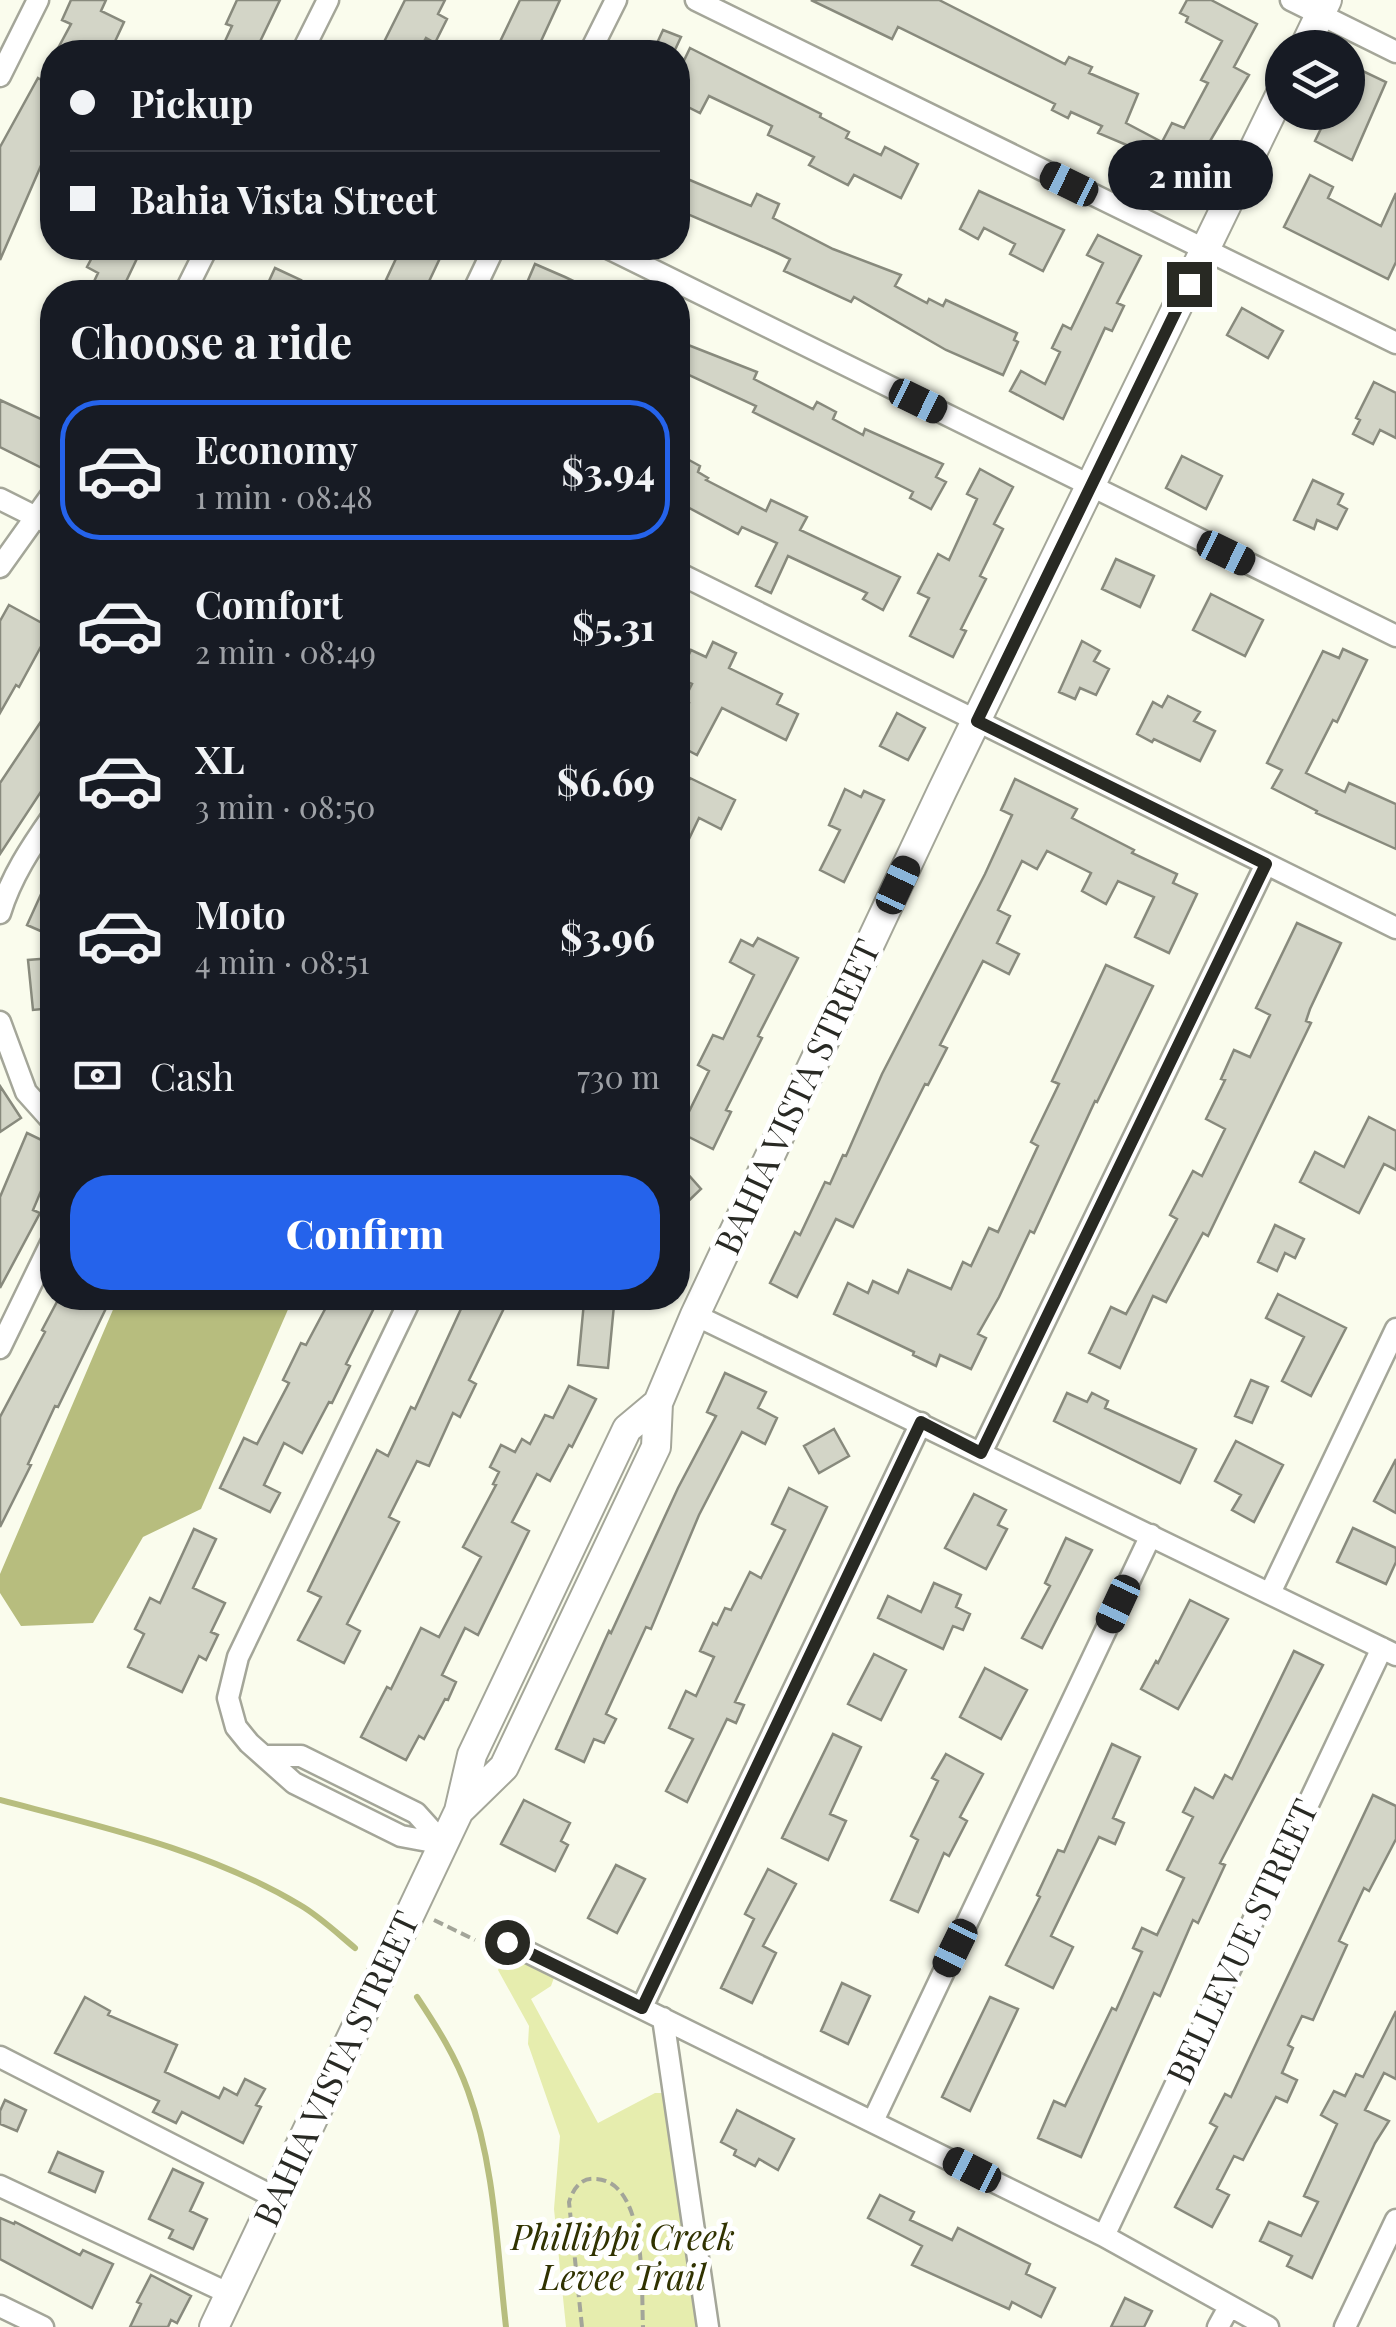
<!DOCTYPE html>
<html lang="en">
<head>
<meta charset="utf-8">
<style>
	body { margin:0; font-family:"Playfair Display",serif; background:#242831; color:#f1f3f6; height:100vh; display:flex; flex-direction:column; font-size:38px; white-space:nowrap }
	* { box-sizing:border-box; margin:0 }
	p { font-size:32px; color:#9ea1a6 }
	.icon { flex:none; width:55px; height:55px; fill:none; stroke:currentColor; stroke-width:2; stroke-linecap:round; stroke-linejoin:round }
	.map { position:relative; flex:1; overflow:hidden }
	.sheet { position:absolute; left:40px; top:280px; width:650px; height:1030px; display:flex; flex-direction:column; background:#171b24; border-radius:40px; box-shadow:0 2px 8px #0004 }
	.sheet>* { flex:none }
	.banner { position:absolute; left:40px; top:40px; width:650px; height:220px; border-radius:40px; box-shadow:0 2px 8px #0004; display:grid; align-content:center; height:220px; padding:0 30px; background:#171b24 }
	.tools { position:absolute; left:1265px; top:30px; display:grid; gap:20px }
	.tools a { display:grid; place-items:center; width:100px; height:100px; border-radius:50%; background:#171b24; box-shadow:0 2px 8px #0004; font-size:50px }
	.end { position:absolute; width:45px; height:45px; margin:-22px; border:12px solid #282923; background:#fff; box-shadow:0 0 0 5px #fff }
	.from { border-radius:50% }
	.bubble { position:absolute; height:70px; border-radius:35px; background:#171b24; box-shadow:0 2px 8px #0004; font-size:32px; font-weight:800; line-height:70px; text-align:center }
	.car { position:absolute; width:30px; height:60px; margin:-30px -15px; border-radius:12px; box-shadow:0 0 8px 2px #0007; background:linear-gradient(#222 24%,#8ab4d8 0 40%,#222 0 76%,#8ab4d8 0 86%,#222 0) }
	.banner b { display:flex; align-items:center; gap:35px; height:95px; font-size:38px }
	.banner b+b { border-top:2px solid #363941 }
	.banner i { width:25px; height:25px; background:#f1f3f6 }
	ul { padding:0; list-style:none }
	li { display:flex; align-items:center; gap:30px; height:140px; margin:0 20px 15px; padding:0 10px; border:5px solid transparent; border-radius:40px }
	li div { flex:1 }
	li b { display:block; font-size:38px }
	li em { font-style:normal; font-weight:800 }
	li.current { border-color:#2563eb }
	li>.icon { width:90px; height:90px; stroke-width:1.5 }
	h2 { padding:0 30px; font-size:45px; line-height:120px }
	.pay { display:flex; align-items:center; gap:25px; height:110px; padding:0 30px; font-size:38px }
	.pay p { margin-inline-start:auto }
	.action { display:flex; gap:20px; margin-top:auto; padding:20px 30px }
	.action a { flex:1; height:115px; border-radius:40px; background:#2563eb; color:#fff; font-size:40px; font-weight:800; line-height:115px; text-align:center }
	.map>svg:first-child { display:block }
	.green { fill:#e6edae }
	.water { fill:#b7bd7e }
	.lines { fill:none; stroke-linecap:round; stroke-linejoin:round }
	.stream { stroke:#b7bd7e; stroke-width:6 }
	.building { fill:#d3d5c7; stroke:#888a7d; stroke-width:2.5 }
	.street-casing { stroke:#a4a699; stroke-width:25 }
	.secondary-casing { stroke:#a4a699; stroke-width:32 }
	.path { stroke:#a3a599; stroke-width:4; stroke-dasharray:10 5; stroke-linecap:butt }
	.street { stroke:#fff; stroke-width:20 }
	.secondary { stroke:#fff; stroke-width:28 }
	.route { stroke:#282923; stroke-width:12 }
	.labels { text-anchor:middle; stroke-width:10; stroke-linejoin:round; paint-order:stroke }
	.street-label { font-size:35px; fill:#282923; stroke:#fff }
	.park-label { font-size:35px; font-style:italic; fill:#303200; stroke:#fff }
</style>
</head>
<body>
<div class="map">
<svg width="1396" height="2327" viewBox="0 0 1396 2327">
	<rect width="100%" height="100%" fill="#fafced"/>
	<path class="green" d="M507,1952L555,1975L551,1986L531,1999L598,2123L655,2093H665L698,2327H566L554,2209L560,2136L528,2044L529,2026L498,1970Z"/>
	<path class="water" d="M118,1298H293L201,1509L143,1537L93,1623L21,1626L0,1593V1574Z"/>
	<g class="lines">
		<path class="stream" d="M0,1800C103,1827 208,1850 300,1905C319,1916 337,1933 355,1948
			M417,1997C437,2027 456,2057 468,2091C495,2166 497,2249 506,2327"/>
	</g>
	<path class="building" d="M71,0H106L101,11L124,22L110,52H56L71,24L62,20Z
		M237,0H280L255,52H220L232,26L226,24Z
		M405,0H445L438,14L447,19L435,43L426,38L418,52H379Z
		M520,0H560L536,52H495Z
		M811,0H939L1065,64L1069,57L1092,67L1089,73L1138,94L1126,123L1162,142L1172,123L1184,128L1208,83L1201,80L1222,41L1186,22L1188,17L1180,13L1187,0H1211L1257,24L1234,67L1249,75L1183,187L1131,160L1136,149L1098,133L1102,126L1071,112L1068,118L1052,110L1055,104L898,27L892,39Z
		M663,30L681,37L674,52H653Z
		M690,48L821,114L820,117L849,132L846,138L881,155L885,147L918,164L901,198L854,175L848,185L809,165L814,157L768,135L772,126L709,96L700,113L678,102V73Z
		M1348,64L1386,82L1352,160L1315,141L1329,112H1348Z
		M38,78L52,86V165L43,161L0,260V147Z
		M678,175L751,206L757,194L779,204L773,218L833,249L901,275L895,286L927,303L929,299L943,306L946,300L1017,333L1014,340L1018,342L1003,375L946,350L854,297L851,302L784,271L790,259L773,251L678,210Z
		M1310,175L1333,187L1328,198L1381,226L1396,193V262L1388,279L1284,227Z
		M979,191L1064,230L1043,271L1010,254L1015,244L984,228L978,239L960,229Z
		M1098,235L1141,256L1117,303L1124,306L1112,331L1105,328L1063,419L1010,391L1021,371L1045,384L1060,352L1052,348L1063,325L1071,329L1103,263L1087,255Z
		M97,248H142L121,292H89L98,273L87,267Z
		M401,248H418L440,258L424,292H413L386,280Z
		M535,264L565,277L596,292H523Z
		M275,268L301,280L295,292H264Z
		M1242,308L1283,331L1268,358L1227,335Z
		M678,341L757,372L754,379L813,409L817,402L836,412L833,419L863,435L865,429L943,464L936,477L946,482L931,509L910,498L913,492L753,412L756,406L678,370Z
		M1374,382L1396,393V438L1380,430L1373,444L1353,434L1360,420L1356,418Z
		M0,400L52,424V458L46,470L0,447Z
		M678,454L700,466L698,472L708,478L706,480L766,511L771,500L807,517L800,530L900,577L883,610L863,599L867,593L788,556L771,593L756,586L777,543L742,527L738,534L678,502Z
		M1182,456L1222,476L1206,509L1166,488Z
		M980,469L1013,487L994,524L1003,529L980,576L986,579L961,629L966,631L953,657L910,636L929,598L918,593L938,554L949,560L977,499L967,494Z
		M1313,480L1343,494L1338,504L1347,509L1337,529L1317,520L1314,529L1294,520Z
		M1116,559L1154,576L1140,607L1102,589Z
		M1211,594L1263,620L1245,656L1193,630Z
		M9,605L51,628L19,687L16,685L0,713V621Z
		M1082,641L1100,651L1094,661L1109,669L1096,695L1080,688L1075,699L1059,692Z
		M713,642L736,653L729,668L782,694L777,704L798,714L786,740L722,708L697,755L678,745V724L689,703L684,700L692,684L678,678L691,650L706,657Z
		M1343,649L1367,660L1337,722L1333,720L1306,773L1345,792L1349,783L1396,804V849L1316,813L1317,811L1272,788L1282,770L1267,763L1323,651L1339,658Z
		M1168,696L1200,712L1194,721L1215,731L1200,761L1154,739L1152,742L1137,734L1153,702L1162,707Z
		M52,705V775L0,854V783Z
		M897,713L925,728L908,760L880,746Z
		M690,778L735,800L721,829L699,818L678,862V804Z
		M1015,779L1077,809L1072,818L1134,850L1132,853L1177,874L1173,883L1197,894L1169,953L1135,937L1154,897L1118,881L1106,904L1082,891L1091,873L1047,851L1037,869L1022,861L998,910L1010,916L997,943L1019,954L1009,974L983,961L940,1045L947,1048L928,1085L925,1084L853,1227L836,1219L797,1297L770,1283L795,1232L800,1235L825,1182L830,1184L843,1155L846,1156L882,1074L985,874L1012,815L1001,810Z
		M845,789L861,797L864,791L884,800L844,882L820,870L840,830L829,825Z
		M52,870V936L27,925Z
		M1297,923L1341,943L1310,1009L1306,1021L1311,1023L1208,1236L1203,1233L1166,1302L1153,1296L1120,1368L1089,1353L1111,1307L1126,1314L1177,1219L1170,1215L1193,1171L1202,1176L1225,1129L1206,1119L1225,1080L1221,1079L1234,1050L1250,1057L1270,1015L1256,1008Z
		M758,938L798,958L758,1036L762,1038L726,1110L731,1112L713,1149L679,1132L709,1071L698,1065L713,1035L723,1039L754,975L730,962L741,940L753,946Z
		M52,958V1008L33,1010L28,960Z
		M1106,965L1153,986L1097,1102L1095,1101L1034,1233L1030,1231L999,1297L978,1334L986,1338L971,1369L940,1355L936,1366L913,1355L914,1352L834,1314L848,1283L868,1293L873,1281L898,1293L908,1270L951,1289L963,1262L971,1266L989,1228L998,1232L1038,1146L1031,1142L1059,1084L1052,1081Z
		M0,1086L21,1118L0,1132Z
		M1369,1117L1396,1131V1170L1384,1164L1359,1213L1300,1182L1315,1152L1344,1167Z
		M27,1133L52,1145V1165L33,1210L40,1213L0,1288V1197Z
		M678,1163L701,1189L678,1211Z
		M1275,1225L1304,1239L1295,1258L1285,1253L1277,1271L1258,1262Z
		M1278,1294L1346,1328L1311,1396L1282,1381L1304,1337L1266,1318Z
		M59,1298H111L58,1407L55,1406L28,1464L31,1465L0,1527V1417L45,1332L42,1330Z
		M331,1298H379L346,1364L350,1366L332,1403L329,1402L302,1453L284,1443L264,1485L280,1493L270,1512L220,1488L244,1438L257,1444L289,1383L283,1380L301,1343L306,1345Z
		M466,1298H509L469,1380L476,1384L460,1417L453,1413L429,1466L417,1461L389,1517L399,1522L347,1624L360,1631L344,1663L298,1640L321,1597L308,1591L377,1450L388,1456L411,1407L415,1409Z
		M584,1302L614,1305L608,1368L578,1365Z
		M725,1373L766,1392L758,1408L777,1418L765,1444L742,1432L699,1515L651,1629L646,1627L606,1714L616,1719L604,1743L594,1739L584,1762L556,1749L609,1631L611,1633L678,1488L716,1416L707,1412Z
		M1251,1380L1268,1387L1252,1423L1235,1416Z
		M569,1386L596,1399L572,1447L569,1445L550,1481L537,1474L512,1522L529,1531L478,1635L465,1628L442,1675L456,1682L448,1700L445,1699L424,1739L419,1736L406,1760L361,1737L387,1687L391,1689L421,1628L439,1637L481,1557L463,1547L496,1485L493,1484L499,1472L490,1467L501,1445L515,1452L522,1439L530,1444L545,1415L553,1418Z
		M1067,1393L1087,1402L1092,1393L1108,1401L1105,1408L1196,1449L1180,1483L1054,1421Z
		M834,1429L849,1456L819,1473L804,1446Z
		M1236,1441L1283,1465L1254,1522L1232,1510L1241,1495L1215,1481Z
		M1396,1459V1513L1374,1501Z
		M789,1488L827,1507L735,1702L744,1705L736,1723L727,1719L687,1802L666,1791L693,1739L669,1728L686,1691L696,1696L714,1657L700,1651L713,1623L717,1625L725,1608L731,1610L750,1572L761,1578L785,1530L772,1524Z
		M974,1494L1006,1510L998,1525L1007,1529L986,1569L945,1548Z
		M1353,1528L1396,1548V1562L1386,1584L1337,1562Z
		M194,1529L216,1539L193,1588L225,1603L211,1632L218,1635L206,1660L199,1656L182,1692L128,1667L144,1634L135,1629L150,1598L160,1603Z
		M1066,1538L1092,1550L1042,1648L1022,1638L1050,1586L1045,1583Z
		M934,1583L961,1595L956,1607L970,1614L963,1630L953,1626L943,1649L878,1618L888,1596L921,1612Z
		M1190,1600L1228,1619L1178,1709L1141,1689L1156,1661L1158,1663Z
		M1294,1651L1323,1665L1220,1863L1225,1865L1198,1923L1193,1920L1160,1996L1154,1993L1081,2157L1038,2138L1054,2101L1065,2106L1112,2008L1116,2010L1142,1952L1133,1948L1142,1928L1157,1935L1184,1878L1167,1870L1193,1817L1183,1812L1195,1788L1213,1798L1225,1775L1232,1779Z
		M874,1654L906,1670L881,1720L848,1704Z
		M985,1668L1027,1690L1001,1739L960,1717Z
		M833,1734L861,1747L830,1814L846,1821L828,1860L782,1838Z
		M1112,1744L1140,1757L1113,1818L1124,1823L1115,1844L1099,1837L1051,1936L1073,1947L1053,1988L1006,1965L1040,1897L1037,1895L1058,1850L1064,1852Z
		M946,1754L983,1774L960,1817L967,1821L949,1856L944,1853L918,1912L891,1900L918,1840L911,1836L938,1781L932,1778Z
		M1373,1795L1396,1806V1839L1369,1891L1364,1888L1339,1941L1347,1945L1313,2020L1302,2016L1288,2045L1293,2048L1282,2073L1297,2080L1287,2102L1276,2097L1243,2160L1234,2156L1217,2189L1229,2195L1212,2227L1175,2207L1217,2127L1210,2123L1225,2094L1231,2097Z
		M524,1800L570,1823L561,1841L568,1845L555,1871L501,1844Z
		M616,1865L645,1879L617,1933L588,1918Z
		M768,1869L796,1884L763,1946L776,1953L752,2003L721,1988L754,1919L745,1914Z
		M842,1983L870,1996L848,2044L821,2031Z
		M85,1997L110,2011L108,2015L177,2045L165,2072L219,2098L224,2088L237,2095L245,2079L265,2089L256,2105L261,2107L243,2143L182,2112L176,2123L153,2112L159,2101L55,2053Z
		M990,1997L1018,2009L970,2111L942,2097Z
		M1396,2011V2079L1384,2073L1365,2110L1389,2121L1375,2143L1312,2278L1287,2266L1292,2256L1260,2241L1269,2222L1301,2236L1318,2202L1304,2196L1337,2124L1321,2115L1334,2091L1345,2096L1356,2074L1363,2077Z
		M5,2100L26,2110L17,2131L0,2124V2111Z
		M737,2110L794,2139L778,2170L759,2159L755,2166L734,2155L736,2150L721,2142Z
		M58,2152L103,2172L95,2192L49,2172Z
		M173,2169L203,2183L190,2211L207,2219L193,2249L169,2238L173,2230L149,2219Z
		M880,2195L914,2212L910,2220L952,2240L958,2228L1030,2264L1026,2274L1055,2288L1041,2317L1012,2302L1009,2309L912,2265L922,2246L868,2218Z
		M0,2218L14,2224L15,2222L80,2255L83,2250L113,2264L92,2308L0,2259Z
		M151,2275L191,2296L177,2323L171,2320L168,2327H130L141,2304L137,2302Z
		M1125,2298L1152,2311L1144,2327H1111Z"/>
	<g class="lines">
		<defs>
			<path id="street" d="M696,0L1396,343
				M1291,0L1396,52
				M302,52L328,0
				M590,52L616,0
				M0,76L38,0
				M608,248L1396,636
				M185,292L207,248
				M473,292L494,248
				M0,499L52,525
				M0,567L52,494
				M678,573L1396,928
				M0,913C11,877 31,847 52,817
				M0,1022L26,1092L52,1121
				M411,1298L238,1657L228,1698L236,1727L249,1743L294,1783L401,1836L444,1844
				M695,1315L1396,1655
				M0,1348L52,1241
				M981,1453L1266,864
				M1270,1593L1396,1329
				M265,1756H301L416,1813L444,1844
				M495,1936L1104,2236L1268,2327
				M642,2007L921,1423
				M663,2018L708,2327
				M0,2057L276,2198
				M873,2121L1151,1535
				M0,2186L230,2294
				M1104,2236L1382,1648
				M0,2306L43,2327
				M1218,2327L1229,2307
				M1345,2327L1396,2220"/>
			<path id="secondary" d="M1304,48L1327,0
				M459,1811L504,1767L656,1447L658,1403L695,1315L942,791L1282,91
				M214,2327L459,1811L472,1755L627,1429L658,1403"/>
		</defs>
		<use href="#street" class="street-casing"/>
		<use href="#secondary" class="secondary-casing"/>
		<path class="path" d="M434,1920L475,1940
			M582,2327L569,2202C573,2189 581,2177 596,2179C648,2182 641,2291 643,2327"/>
		<use href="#street" class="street"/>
		<use href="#secondary" class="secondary"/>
	</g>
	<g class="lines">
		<path class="route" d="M507,1942L642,2008L921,1422L981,1453L1266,864L977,721L1189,284"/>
	</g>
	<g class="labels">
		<g class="street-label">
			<text transform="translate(798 1097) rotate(-65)" y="12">BAHIA VISTA STREET</text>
			<text transform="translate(1243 1942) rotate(-65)" y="12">BELLEVUE STREET</text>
			<text transform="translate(337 2069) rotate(-65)" y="12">BAHIA VISTA STREET</text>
		</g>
		<g class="park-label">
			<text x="623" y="2250">Phillippi Creek<tspan x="623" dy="40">Levee Trail</tspan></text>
		</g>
	</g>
</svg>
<div class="tools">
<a><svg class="icon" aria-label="layers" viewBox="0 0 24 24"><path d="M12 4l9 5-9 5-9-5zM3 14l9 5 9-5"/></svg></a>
</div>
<i class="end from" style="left:507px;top:1942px"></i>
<i class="end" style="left:1189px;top:284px"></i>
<div class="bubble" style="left:1108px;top:140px;width:165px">2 min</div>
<i class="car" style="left:1069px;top:184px;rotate:296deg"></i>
<i class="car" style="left:918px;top:401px;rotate:116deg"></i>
<i class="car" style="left:1226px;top:553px;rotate:116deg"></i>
<i class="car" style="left:898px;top:885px;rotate:25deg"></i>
<i class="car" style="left:1118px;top:1604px;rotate:205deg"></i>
<i class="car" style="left:955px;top:1948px;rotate:206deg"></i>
<i class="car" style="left:972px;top:2170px;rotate:297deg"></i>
<div class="banner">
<b><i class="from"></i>Pickup</b>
<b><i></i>Bahia Vista Street</b>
</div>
<section class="sheet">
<h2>Choose a ride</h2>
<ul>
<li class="current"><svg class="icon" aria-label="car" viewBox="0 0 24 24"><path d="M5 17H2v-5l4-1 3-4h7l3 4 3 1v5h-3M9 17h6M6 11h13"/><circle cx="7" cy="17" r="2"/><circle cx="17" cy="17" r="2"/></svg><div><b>Economy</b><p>1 min · 08:48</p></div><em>$3.94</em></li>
<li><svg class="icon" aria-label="car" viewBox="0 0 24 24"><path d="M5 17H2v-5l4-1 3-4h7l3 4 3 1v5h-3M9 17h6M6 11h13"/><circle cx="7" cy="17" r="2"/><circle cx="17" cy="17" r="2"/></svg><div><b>Comfort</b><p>2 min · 08:49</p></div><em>$5.31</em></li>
<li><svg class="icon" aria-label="car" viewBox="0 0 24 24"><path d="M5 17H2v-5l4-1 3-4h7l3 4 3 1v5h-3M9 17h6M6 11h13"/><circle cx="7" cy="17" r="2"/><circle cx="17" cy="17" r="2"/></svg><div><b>XL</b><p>3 min · 08:50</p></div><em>$6.69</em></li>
<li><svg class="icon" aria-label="car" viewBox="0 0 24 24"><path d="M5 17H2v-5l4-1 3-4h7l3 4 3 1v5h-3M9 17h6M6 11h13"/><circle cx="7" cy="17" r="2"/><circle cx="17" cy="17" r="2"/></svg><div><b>Moto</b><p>4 min · 08:51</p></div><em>$3.96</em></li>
</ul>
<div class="pay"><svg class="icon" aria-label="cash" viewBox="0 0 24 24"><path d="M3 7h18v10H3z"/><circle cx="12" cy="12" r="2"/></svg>Cash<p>730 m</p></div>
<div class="action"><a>Confirm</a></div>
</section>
</div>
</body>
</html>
